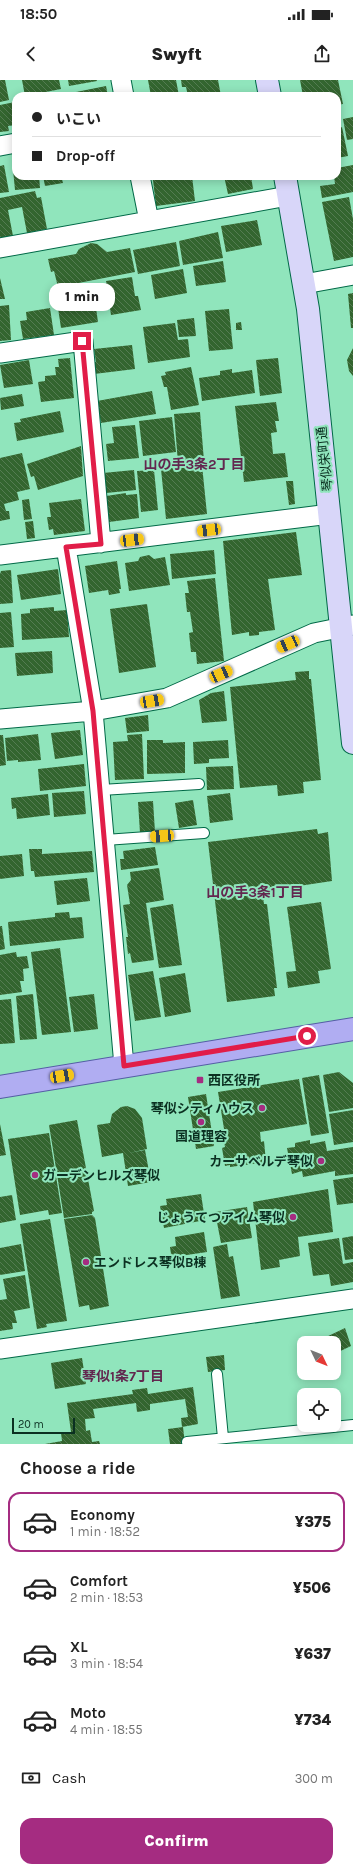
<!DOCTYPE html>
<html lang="en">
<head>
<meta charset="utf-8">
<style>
	body { margin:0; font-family:Karla,"Noto Sans JP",sans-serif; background:#f2f2f2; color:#222; height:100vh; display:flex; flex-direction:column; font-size:15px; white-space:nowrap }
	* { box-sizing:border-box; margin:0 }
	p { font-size:13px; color:#767676 }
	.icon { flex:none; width:22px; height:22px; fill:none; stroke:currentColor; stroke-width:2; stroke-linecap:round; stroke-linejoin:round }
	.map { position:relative; height:1364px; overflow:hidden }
	.drawer { display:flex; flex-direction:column; background:#fff; flex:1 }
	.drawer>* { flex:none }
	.banner { position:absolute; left:12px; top:12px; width:329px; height:88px; border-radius:12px; box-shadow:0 2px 10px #0003; display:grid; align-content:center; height:88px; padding:0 20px; background:#fff }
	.needle { width:26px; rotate:133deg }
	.fabs { position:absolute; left:297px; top:1256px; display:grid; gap:8px }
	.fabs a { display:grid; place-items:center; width:44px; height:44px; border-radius:8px; background:#fff; box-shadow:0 2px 10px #0003; font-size:20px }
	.scale { position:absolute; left:12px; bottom:10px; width:63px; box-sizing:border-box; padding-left:4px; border:2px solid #0b3021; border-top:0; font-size:11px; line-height:14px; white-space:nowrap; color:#0b3021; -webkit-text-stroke:3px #90e5bc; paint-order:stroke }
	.end { position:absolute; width:18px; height:18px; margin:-9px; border:5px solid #e11d48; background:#fff; box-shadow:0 0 0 2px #fff }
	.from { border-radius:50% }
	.bubble { position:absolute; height:28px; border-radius:12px; background:#fff; box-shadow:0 2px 10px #0003; font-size:13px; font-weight:800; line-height:28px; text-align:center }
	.car { position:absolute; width:12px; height:24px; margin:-12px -6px; border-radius:5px; box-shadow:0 0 3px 1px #0007; background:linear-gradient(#f5c518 24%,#345 0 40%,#f5c518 0 76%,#345 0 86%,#f5c518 0) }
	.banner b { display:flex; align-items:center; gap:14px; height:38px; font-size:15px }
	.banner b+b { border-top:1px solid #e0e0e0 }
	.banner i { width:10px; height:10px; background:#222 }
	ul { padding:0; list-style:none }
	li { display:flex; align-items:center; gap:12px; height:60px; margin:0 8px 6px; padding:0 12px; border:2px solid transparent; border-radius:12px }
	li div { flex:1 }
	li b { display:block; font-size:15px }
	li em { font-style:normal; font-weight:800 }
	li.on { border-color:#a52c81 }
	li>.icon { width:36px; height:36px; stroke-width:1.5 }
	h2 { padding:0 20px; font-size:18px; line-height:48px }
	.pay { display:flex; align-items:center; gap:10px; height:44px; padding:0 20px; font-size:15px }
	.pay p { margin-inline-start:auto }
	.cta { display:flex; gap:8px; margin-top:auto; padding:8px 20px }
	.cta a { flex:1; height:46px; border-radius:12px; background:#a52c81; color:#fff; font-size:16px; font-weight:800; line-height:46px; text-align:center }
	.status { display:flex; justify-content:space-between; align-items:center; height:28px; padding:0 20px; background:#fff; direction:ltr }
	.status svg { height:11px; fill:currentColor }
	header { display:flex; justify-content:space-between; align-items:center; height:52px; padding:0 20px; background:#fff; font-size:18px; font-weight:800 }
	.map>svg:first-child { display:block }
	.building { fill:url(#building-back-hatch) }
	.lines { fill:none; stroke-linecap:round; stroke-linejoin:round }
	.lane-casing { stroke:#006947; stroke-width:12 }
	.street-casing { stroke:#006947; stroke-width:21 }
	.secondary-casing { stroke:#006947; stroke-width:24 }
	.primary-casing { stroke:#545ea4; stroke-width:24 }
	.lane { stroke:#fff; stroke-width:10 }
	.street { stroke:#fff; stroke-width:19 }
	.secondary { stroke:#d8d6f9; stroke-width:22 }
	.primary { stroke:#b0adf2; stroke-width:22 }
	.route { stroke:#e11d48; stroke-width:5 }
	.poi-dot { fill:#a52c81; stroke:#90e5bc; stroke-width:1.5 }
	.labels { text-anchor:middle; stroke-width:4; stroke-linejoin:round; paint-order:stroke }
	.street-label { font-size:13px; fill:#0b3021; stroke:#90e5bc }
	.poi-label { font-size:13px; font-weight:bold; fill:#0b3021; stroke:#90e5bc; text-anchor:start }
	.neighbourhood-label { font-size:14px; font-weight:bold; fill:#62274f; stroke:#90e5bc }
</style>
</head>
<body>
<div class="status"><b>18:50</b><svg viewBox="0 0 49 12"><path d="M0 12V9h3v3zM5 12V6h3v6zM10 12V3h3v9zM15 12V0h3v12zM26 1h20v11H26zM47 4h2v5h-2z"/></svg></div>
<header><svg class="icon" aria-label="back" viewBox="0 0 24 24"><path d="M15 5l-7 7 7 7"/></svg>Swyft<svg class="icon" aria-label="share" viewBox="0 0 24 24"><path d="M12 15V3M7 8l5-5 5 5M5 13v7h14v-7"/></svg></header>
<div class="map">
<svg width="353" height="1364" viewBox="0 0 353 1364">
	<defs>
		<pattern id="building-back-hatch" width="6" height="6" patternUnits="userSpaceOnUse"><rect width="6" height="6" fill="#33652f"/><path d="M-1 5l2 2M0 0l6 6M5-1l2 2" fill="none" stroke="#547c52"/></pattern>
	</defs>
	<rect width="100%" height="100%" fill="#90e5bc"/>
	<path class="building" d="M0,0H5L9,20L0,22Z
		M22,0H59L61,9L25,16Z
		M68,0H97V1L69,6Z
		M148,0H176L179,16H151Z
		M181,0H218L221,16H188L186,7H182Z
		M300,0H338L343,24L337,25V16H303Z
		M106,6L108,16H66V14Z
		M15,22L16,45L8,46L9,51L0,52V25Z
		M353,37V59L347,60L343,39Z
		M342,47L348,76L337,78V48Z
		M12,79H16V96H39L40,108L15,110Z
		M4,85L9,112L0,113V86Z
		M353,85V112L322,118L320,106L335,104L334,96H337V88Z
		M43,96H61L63,103L45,106Z
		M161,96H192L195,121L156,126L153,100L162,99Z
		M224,96H251L253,109L228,114Z
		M35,111L37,118L41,117L47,149L27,153L22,127L8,130L13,156L0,158V118Z
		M349,117L353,139V177L334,181L322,122Z
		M257,140L262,165L226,172L221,146Z
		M218,152L223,178L183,185L179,161Z
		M176,162L180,186L138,194L133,170Z
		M91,163L97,164L107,172L130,168L135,192L58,207L54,191L51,192L48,179L76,174L79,169Z
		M223,181L226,202L196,206L193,186Z
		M183,189L187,213L155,219L151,195Z
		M132,197L135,216H138L141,230L111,235L106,201Z
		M0,198L5,219H0Z
		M353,213V248H351L348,214Z
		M94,214L98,242L61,248L58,228L82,224L81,216Z
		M9,225L11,260L0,261V226Z
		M50,228L54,255L23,259L20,241L27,240L26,232Z
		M229,229L233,269L209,271L205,231Z
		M194,238L196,256L179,257L177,240Z
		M241,242L242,250H236V243Z
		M175,243L178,260L188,259L190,277L148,283L143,247Z
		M132,265L135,289L94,294L92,282H96L94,269Z
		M353,268V296L349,291L347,280Z
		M70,278L74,318L41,322L38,302L45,301V296L56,295L55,287H59L58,279Z
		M278,278L282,313L260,316L256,280Z
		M29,280L33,304L4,308L0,285Z
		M191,287L199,325L171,330L167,307H164L161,296L166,295L165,292Z
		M232,289V293L252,290L255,313L202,321L199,298L220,295V291Z
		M152,311L156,334L101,343L97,321Z
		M22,314L24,326L1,330L0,318Z
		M276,322L279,341H275L277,352L271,353L273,374L285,373L288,397L244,402L235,326Z
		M60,331L64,352L17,361L14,343L21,342L20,339Z
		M200,332L204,381L178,383L174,334Z
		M172,337L176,372L143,376L139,341Z
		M135,345L139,378L108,381L106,364L114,363L112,347Z
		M81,366L83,396L38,410L34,396L31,397L27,384Z
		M22,373L30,409L17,412L19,420L4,424L6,431H9L10,439L0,441V378Z
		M202,385L207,434L166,439L161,389Z
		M134,390L136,410L106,413L103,393Z
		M154,390L158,430L141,432L137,391Z
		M286,401H293L295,424L289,425Z
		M126,413V415L137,414L139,438L109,442L106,416Z
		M29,419L32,439L24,440L22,420Z
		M81,419L85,451L54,455L53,449L49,450L47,437H51L49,423Z
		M33,441L35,458L27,459L25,442Z
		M296,452L302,495L268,499L275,550L259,552V555L249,556V552L232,555L223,461Z
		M214,470L216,494L172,499L170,474Z
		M149,475L154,479L165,477L170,505L129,511L125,483L138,481L140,477Z
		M117,481L121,509H119L120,513L109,515L108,510L89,513L85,486Z
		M58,489L61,514L21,520L17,495Z
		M11,490L13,523L0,524V494L1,491Z
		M215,498L224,581L197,584L196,572H191L189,553L193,552L190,532H187L185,513H189L187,501Z
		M147,524L156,587L119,593L110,529Z
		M54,527V531L67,530L69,557L22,560L21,534L30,533V529Z
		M11,532L14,567L0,568V533Z
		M52,571L53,593L17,596L15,573Z
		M309,591V599H311L321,700L303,702L304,713L278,716L277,705L240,708L230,607L296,600L295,592Z
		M224,611L227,641L202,643L199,620L211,613Z
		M148,635L149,651L127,653L125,638Z
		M80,650L83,675L55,679L51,653Z
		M38,654L41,680L18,682V680L7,681L5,658Z
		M142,654L144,699L115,700L113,662L128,661L127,655Z
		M0,655H3L6,685L0,686Z
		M147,660H163V663L185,662V693L147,694Z
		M228,660L229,678L209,679V683L194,684L193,662Z
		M84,684L86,706L40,711L38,689Z
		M233,686L234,709L207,710L206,687Z
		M84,711L86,734L54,737L52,713Z
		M230,713L233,740L210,743L207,716Z
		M48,714L50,735L17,739L16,728L12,729L11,718Z
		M193,720L197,745L179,748L175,723Z
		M153,721L155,752L140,753L138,722Z
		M317,749L318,754L328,752L332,801L272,810V808L262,809L264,824H267L277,908H274L275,916L227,922L208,762Z
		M155,767L158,785L121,790L120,779H124L123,771Z
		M29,769H42V774L92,771L94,792L35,797L34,791H31Z
		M22,774L24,796L0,799V776Z
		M159,788L164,820L146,823L154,880L132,883L130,873L128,874L126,857H128L123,825L130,824L127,805L131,800L130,792Z
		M87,798L90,821L57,825L54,801Z
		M321,822L331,889L318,891L320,903L288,908L286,892L296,891L287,827Z
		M173,824L182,885L159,888L150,828Z
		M69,832L70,838L82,837L84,858L10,866L8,842L55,837V833Z
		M0,846H2L5,869L0,870Z
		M60,868L71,952L42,955L31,872Z
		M16,872L17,877L27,876L29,888L23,889L24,901H20L22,912L0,915V875Z
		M153,891L161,937L135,941L128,895Z
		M185,893L191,932L165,937L159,898Z
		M33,914L37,959L20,960L16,916Z
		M94,914L98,949L74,952L69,917Z
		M11,919L15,963L0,964V920Z
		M339,992L353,1003V1028L329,1032L323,995Z
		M319,995L329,1053L311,1056L302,998Z
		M299,999L307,1044L260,1052L261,1062L264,1061L266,1082L230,1087V1085L225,1086L222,1068L225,1067L223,1055H225L218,1012Z
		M206,1014L214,1066L196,1069L188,1017Z
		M127,1026L135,1029L142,1038L147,1069L129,1073L145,1070L151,1102L128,1106L123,1073L102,1077L97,1045L110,1043L112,1034L121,1027Z
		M353,1030V1062L334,1065L329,1034Z
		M77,1040L94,1131L92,1132V1134L64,1138L49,1045Z
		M0,1044L6,1075L0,1076Z
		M49,1053L62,1133L49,1135L48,1130L20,1135L8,1059Z
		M310,1060V1064L325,1061L327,1071L353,1067V1094L335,1096V1091L303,1097L302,1091L292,1094L287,1068L295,1067V1063Z
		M353,1097V1123L337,1125L333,1100Z
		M328,1109L333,1152L298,1157L300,1176L279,1180L280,1187L261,1190L253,1122Z
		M201,1114L205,1140L164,1148L160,1126L167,1125L166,1119Z
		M12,1115L16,1140L0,1143V1117Z
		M247,1127L252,1158L221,1163L215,1132Z
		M92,1135L95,1138L109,1226L90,1230L89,1225L79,1227L64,1139Z
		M50,1139L67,1241L46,1244L47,1247L37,1249L20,1144Z
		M204,1152L207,1172L180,1176V1179L172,1181L170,1167L176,1166L175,1157Z
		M353,1156V1179L345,1180L342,1158Z
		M339,1158L343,1184L353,1182V1202L331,1206L329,1194L313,1196L308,1163Z
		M21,1164L25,1191L0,1195V1168Z
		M227,1164L229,1177L233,1176L240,1216L221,1219L213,1167Z
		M25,1195L30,1228L14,1231L17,1243H12L13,1249L0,1251V1220L7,1219L3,1199Z
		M345,1248L351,1266L334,1274V1263H324L322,1259Z
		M224,1275L225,1290L208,1292L206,1277Z
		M82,1278L86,1304L55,1309L51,1283Z
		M193,1307L198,1344L182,1347L181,1338L188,1337L185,1319L150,1324V1330L137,1332L136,1323L93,1329L95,1338L85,1339L86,1351L90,1350L92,1362L99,1361L100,1364H45L62,1361L61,1353L71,1352L67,1323L133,1314L132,1310L147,1308L148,1314Z
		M183,1347L185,1364H170L168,1349Z"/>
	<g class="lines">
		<defs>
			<path id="lane" d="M101,710L199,704
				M105,760L204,753
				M217,1294L223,1358
				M187,1362L353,1345"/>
			<path id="street" d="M121,0L124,16
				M0,66L16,63
				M140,96L149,141
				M0,168L288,116
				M304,204L353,195
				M0,273L83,261L101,463
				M66,467L93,631L124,986
				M0,475L330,434
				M0,639L93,631L167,618L314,553L353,545
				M0,1269L353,1219"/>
			<path id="secondary" d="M267,0L270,16
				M285,96L308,229L353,663"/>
			<path id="primary" d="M0,1007L353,949"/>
		</defs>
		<use href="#lane" class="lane-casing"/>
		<use href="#street" class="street-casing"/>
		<use href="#secondary" class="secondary-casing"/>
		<use href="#primary" class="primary-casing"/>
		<use href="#lane" class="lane"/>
		<use href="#street" class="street"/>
		<use href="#secondary" class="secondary"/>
		<use href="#primary" class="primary"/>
	</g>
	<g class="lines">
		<path class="route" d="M82,261L101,464L66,467L93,631L124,986L307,956"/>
	</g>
	<g class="poi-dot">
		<rect x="196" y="996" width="8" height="8" rx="2"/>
		<circle cx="262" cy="1028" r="4"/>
		<circle cx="201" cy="1042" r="4"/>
		<circle cx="321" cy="1081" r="4"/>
		<circle cx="35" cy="1095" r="4"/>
		<circle cx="293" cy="1137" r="4"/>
		<circle cx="86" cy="1182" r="4"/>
	</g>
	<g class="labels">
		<g class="street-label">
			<text transform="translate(324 379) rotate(-96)" y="5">琴似栄町通</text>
		</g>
		<g class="poi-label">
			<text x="208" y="1005">西区役所</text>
			<text x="254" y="1033" text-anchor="end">琴似シティハウス</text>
			<text x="201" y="1061" text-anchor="middle">国道理容</text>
			<text x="313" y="1086" text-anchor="end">カーサベルデ琴似</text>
			<text x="43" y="1100">ガーデンヒルズ琴似</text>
			<text x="285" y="1142" text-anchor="end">じょうてつアイム琴似</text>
			<text x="94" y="1187">エンドレス琴似B棟</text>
		</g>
		<g class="neighbourhood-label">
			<text x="194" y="389">山の手3条2丁目</text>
			<text x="255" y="817">山の手3条1丁目</text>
			<text x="123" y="1301">琴似1条7丁目</text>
		</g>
	</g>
</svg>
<div class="fabs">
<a><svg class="needle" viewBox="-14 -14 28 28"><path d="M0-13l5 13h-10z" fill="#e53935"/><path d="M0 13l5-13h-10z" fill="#767676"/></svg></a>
<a><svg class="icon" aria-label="locate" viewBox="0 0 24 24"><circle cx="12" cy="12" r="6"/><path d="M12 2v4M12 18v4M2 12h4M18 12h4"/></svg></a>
</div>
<div class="scale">20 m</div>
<i class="end from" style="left:307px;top:956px"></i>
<i class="end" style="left:82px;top:261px"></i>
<div class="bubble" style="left:49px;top:203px;width:66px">1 min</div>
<i class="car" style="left:209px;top:450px;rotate:263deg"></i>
<i class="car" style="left:132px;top:460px;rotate:83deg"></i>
<i class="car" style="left:288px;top:564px;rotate:246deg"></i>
<i class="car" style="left:221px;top:594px;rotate:66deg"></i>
<i class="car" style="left:152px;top:621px;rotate:80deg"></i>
<i class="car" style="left:162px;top:756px;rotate:266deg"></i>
<i class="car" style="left:62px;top:996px;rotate:80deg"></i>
<div class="banner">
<b><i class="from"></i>いこい</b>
<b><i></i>Drop-off</b>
</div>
</div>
<section class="drawer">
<h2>Choose a ride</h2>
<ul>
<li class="on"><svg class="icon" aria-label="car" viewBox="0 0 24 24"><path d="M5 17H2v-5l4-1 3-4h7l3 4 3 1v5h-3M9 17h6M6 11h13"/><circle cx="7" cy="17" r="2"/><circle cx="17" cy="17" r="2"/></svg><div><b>Economy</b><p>1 min · 18:52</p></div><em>¥375</em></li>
<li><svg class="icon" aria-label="car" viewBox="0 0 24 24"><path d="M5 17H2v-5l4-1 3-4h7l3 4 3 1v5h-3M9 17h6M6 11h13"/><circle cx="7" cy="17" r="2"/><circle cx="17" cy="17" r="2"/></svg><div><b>Comfort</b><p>2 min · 18:53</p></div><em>¥506</em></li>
<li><svg class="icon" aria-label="car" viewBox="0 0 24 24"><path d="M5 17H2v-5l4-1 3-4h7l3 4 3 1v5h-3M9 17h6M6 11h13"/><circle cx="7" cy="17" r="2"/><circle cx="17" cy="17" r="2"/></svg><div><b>XL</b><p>3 min · 18:54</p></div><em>¥637</em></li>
<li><svg class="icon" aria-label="car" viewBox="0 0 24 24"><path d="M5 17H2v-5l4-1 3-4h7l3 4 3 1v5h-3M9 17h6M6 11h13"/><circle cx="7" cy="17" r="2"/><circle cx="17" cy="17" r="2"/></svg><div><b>Moto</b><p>4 min · 18:55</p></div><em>¥734</em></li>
</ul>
<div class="pay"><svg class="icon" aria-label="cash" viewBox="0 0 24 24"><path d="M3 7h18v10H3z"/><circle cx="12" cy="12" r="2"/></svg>Cash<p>300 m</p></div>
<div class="cta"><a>Confirm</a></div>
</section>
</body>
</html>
